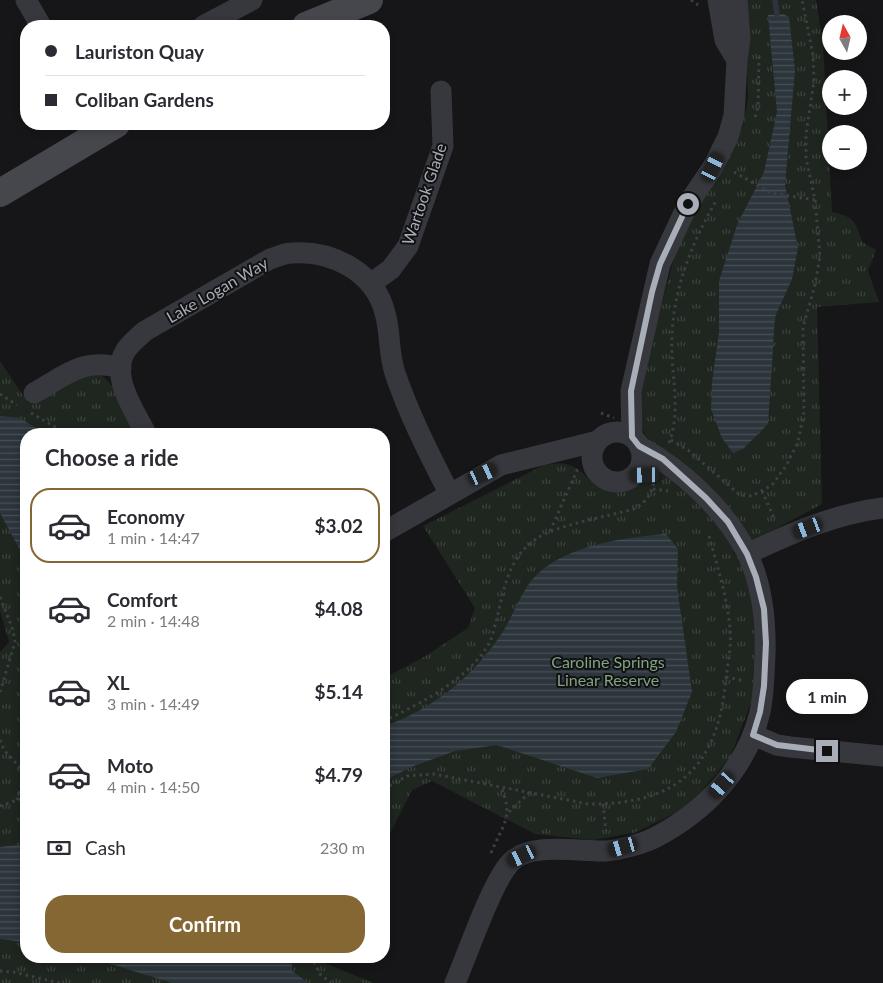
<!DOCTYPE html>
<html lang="en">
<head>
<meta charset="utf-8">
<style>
	body { margin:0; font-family:Lato,sans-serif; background:#f2f2f3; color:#2b2b33; height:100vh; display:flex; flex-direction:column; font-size:19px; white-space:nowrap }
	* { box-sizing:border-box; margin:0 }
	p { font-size:16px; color:#7c7c81 }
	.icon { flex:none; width:28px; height:28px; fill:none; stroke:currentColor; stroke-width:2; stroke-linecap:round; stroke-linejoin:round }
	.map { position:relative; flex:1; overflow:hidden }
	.side { position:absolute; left:20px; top:428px; width:370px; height:535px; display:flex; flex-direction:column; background:#fff; border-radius:20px; box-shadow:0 2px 8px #0003 }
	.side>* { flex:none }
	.banner { position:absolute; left:20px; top:20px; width:370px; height:110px; border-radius:20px; box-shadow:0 2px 8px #0003; display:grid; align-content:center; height:110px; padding:0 25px; background:#fff }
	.needle { width:32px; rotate:352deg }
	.controls { position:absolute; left:822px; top:15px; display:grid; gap:10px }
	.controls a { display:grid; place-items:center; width:45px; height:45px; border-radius:50%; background:#fff; box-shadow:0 2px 8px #0003; font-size:25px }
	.end { position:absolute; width:22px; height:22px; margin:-11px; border:6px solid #a8adb8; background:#111; box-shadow:0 0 0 2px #111 }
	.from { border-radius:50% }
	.bubble { position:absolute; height:35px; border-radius:18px; background:#fff; box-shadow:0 2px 8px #0003; font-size:16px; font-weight:700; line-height:35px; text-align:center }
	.car { position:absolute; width:15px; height:30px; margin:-15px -8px; border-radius:6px; box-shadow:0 0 4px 1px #0007; background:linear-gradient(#222 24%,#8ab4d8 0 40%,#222 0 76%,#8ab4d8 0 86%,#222 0) }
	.banner b { display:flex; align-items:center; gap:18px; height:48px; font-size:19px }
	.banner b+b { border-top:1px solid #e1e1e2 }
	.banner i { width:12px; height:12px; background:#2b2b33 }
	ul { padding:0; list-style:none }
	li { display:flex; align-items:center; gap:15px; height:75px; margin:0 10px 8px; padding:0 15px; border:2px solid transparent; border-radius:20px }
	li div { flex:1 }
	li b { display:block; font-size:19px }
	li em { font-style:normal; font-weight:700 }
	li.selected { border-color:#856733 }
	li>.icon { width:45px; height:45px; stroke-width:1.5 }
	h2 { padding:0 25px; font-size:22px; line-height:60px }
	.pay { display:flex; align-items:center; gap:12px; height:55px; padding:0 25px; font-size:19px }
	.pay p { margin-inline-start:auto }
	.cta { display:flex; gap:10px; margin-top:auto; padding:10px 25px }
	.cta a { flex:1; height:58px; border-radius:20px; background:#856733; color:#fff; font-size:20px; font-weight:700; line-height:58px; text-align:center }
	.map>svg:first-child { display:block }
	.park { fill:url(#park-tufts) }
	.water { fill:url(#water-rules) }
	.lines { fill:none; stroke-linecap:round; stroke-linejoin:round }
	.stream { stroke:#2c353c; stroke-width:5.5 }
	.path { stroke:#3d3f44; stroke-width:3; stroke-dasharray:2.5 4; stroke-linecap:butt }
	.street { stroke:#37383d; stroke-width:21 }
	.secondary { stroke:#45474d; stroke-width:28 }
	.route { stroke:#a8adb8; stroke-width:6 }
	.labels { text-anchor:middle; stroke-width:4; stroke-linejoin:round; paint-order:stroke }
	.street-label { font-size:16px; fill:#a8adb8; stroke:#111113 }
	.park-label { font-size:16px; fill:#7fa381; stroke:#111113 }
</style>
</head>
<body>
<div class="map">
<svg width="883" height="983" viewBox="0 0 883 983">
	<defs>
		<pattern id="park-tufts" width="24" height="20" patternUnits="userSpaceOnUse" patternTransform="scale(1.25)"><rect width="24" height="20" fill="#1e261f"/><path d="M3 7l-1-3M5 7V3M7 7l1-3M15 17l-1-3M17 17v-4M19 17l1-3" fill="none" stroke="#3c433d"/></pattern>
		<pattern id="water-rules" width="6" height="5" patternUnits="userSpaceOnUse" patternTransform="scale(1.25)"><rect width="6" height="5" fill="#2c353c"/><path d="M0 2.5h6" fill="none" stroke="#485056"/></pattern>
	</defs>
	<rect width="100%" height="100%" fill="#161618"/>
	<path class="park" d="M745,0H816L823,44L832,212C854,217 856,221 862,242L876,250L868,271L879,302L817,307L822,504L733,552L741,562L752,597L755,648L752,700L730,758L688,807L634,833L592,840L535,834L432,781L412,790L384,845V678L424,657L468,628L475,608L423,526L544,465C554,464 563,462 572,466C580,469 587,478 593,483C612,499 634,489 651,477L653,447L633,414L675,254L698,204L743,126L748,98Z
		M0,361L28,403C44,395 70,376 86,372C110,365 128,417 136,434H26V956H327L324,963L374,983H0V652L9,642L0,611Z"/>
	<path class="water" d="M783,14L789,17L795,70L785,185L798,248L792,279L775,317L768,424L743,449L733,453L722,438L711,409L712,382L719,332V281L737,225L764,172L777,112L768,15Z
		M0,416L20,418L45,434H26V561L0,513Z
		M666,534L678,549L677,587L692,692L676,732L648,769L597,778L497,745L455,751L411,767L384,781V726C431,711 475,675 502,633C517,610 522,584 546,567C580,543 625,538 666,534Z
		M26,844V942L0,939V847Z
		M85,956H294L291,970L308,983H172Z"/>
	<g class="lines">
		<path class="stream" d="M775,0L777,14"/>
		<path class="path" d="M691,0L698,5
			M755,117L758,107L759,56
			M734,172L771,193L815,200
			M0,394L17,405
			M31,413L67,434
			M601,413L614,418
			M671,440L688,450L740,495L752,496L772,485L786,466L798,442L804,412L803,327L815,285L820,256L815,200L806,158V134L814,81L813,55L802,0
			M669,443C682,408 670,373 672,337C673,290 692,242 716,201
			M653,489L668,491
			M762,491L775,520
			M550,531L579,466
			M0,597L13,630L15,642L0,692
			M726,677L745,681
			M384,721C421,703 464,682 487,647C493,638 494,627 497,618C504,588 509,557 536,539C556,525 609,516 634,509C648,501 651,494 655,479
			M0,740L4,750L26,774
			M384,789L407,776L434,774L588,804C678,805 718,767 726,678C728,662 732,644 730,628C727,595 716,563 708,532
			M17,800L25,773
			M603,804L606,831
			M0,806L26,797
			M509,812L530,792
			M491,853C503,824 514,817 501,787
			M311,956L320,974L331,983
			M0,971L13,972L60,983"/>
		<path class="street" d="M26,0L41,26
			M718,0L725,40L737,60
			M203,26L252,0
			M372,283L391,269L408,246L443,146L441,91
			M34,393C66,375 83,357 121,368
			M592 457a25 25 0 1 1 50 0a25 25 0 1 1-50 0Z
			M146,434C135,411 109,376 126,350C131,343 138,337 145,331L270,259C277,257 284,253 292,253C332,250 375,272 385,313C391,333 388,356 396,376C410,417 430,455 449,493
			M632,437L631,391L660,264L688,204L713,167L728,137L734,116L737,60L740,38L737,0
			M384,532L501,465L598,441
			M747,554C791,533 835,514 883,508
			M753,735L777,745L790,747L883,756
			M455,983C467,956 493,878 512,861C532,842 580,852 606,851C619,850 642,844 654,838C705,812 747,768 760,712C764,693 764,674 765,655C766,621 762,584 747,553C724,508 682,470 639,446"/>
		<path class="secondary" d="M306,26L369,0
			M0,193L116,124"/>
	</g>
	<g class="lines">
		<path class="route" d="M688,204L660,264L652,292L631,391L632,437L639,446L663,459L706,498L728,522L747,554L756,577L764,609L766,643L764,686L760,712L753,735L777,745L827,751"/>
	</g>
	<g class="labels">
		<g class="street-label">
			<text transform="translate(424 194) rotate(-71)" y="6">Wartook Glade</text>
			<text transform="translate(217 290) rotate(-30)" y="6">Lake Logan Way</text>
		</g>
		<g class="park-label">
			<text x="608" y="668">Caroline Springs<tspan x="608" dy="18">Linear Reserve</tspan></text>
		</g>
	</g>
</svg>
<div class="controls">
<a><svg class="needle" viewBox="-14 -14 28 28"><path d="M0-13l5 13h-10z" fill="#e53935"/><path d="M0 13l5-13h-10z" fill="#7c7c81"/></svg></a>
<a>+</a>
<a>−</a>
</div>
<i class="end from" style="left:688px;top:204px"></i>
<i class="end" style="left:827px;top:751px"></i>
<div class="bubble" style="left:786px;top:679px;width:82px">1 min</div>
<i class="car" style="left:713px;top:167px;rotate:26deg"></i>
<i class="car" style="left:483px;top:474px;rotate:65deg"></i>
<i class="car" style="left:645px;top:475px;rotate:269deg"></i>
<i class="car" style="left:808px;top:528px;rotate:249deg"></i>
<i class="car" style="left:722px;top:785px;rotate:221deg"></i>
<i class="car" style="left:623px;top:847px;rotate:254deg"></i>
<i class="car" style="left:522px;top:856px;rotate:244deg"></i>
<div class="banner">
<b><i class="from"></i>Lauriston Quay</b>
<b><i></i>Coliban Gardens</b>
</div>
<section class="side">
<h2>Choose a ride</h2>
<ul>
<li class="selected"><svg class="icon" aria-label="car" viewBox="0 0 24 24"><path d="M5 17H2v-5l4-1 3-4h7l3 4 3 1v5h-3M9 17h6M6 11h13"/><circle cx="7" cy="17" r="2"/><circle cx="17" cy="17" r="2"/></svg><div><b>Economy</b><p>1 min · 14:47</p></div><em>$3.02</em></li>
<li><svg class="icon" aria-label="car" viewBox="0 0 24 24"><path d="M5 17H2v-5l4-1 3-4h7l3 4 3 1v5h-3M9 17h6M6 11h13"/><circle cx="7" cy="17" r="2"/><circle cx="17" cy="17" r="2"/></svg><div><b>Comfort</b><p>2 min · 14:48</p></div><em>$4.08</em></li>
<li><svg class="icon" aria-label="car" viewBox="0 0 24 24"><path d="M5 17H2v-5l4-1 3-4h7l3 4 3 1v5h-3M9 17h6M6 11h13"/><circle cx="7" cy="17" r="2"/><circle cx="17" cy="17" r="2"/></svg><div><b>XL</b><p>3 min · 14:49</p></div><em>$5.14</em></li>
<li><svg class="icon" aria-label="car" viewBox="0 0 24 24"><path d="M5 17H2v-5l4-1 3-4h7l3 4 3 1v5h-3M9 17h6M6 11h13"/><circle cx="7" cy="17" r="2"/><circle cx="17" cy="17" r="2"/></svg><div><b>Moto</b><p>4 min · 14:50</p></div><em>$4.79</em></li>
</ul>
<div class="pay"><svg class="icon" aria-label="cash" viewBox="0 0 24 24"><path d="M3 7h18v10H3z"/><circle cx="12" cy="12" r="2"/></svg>Cash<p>230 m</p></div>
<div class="cta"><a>Confirm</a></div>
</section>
</div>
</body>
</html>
